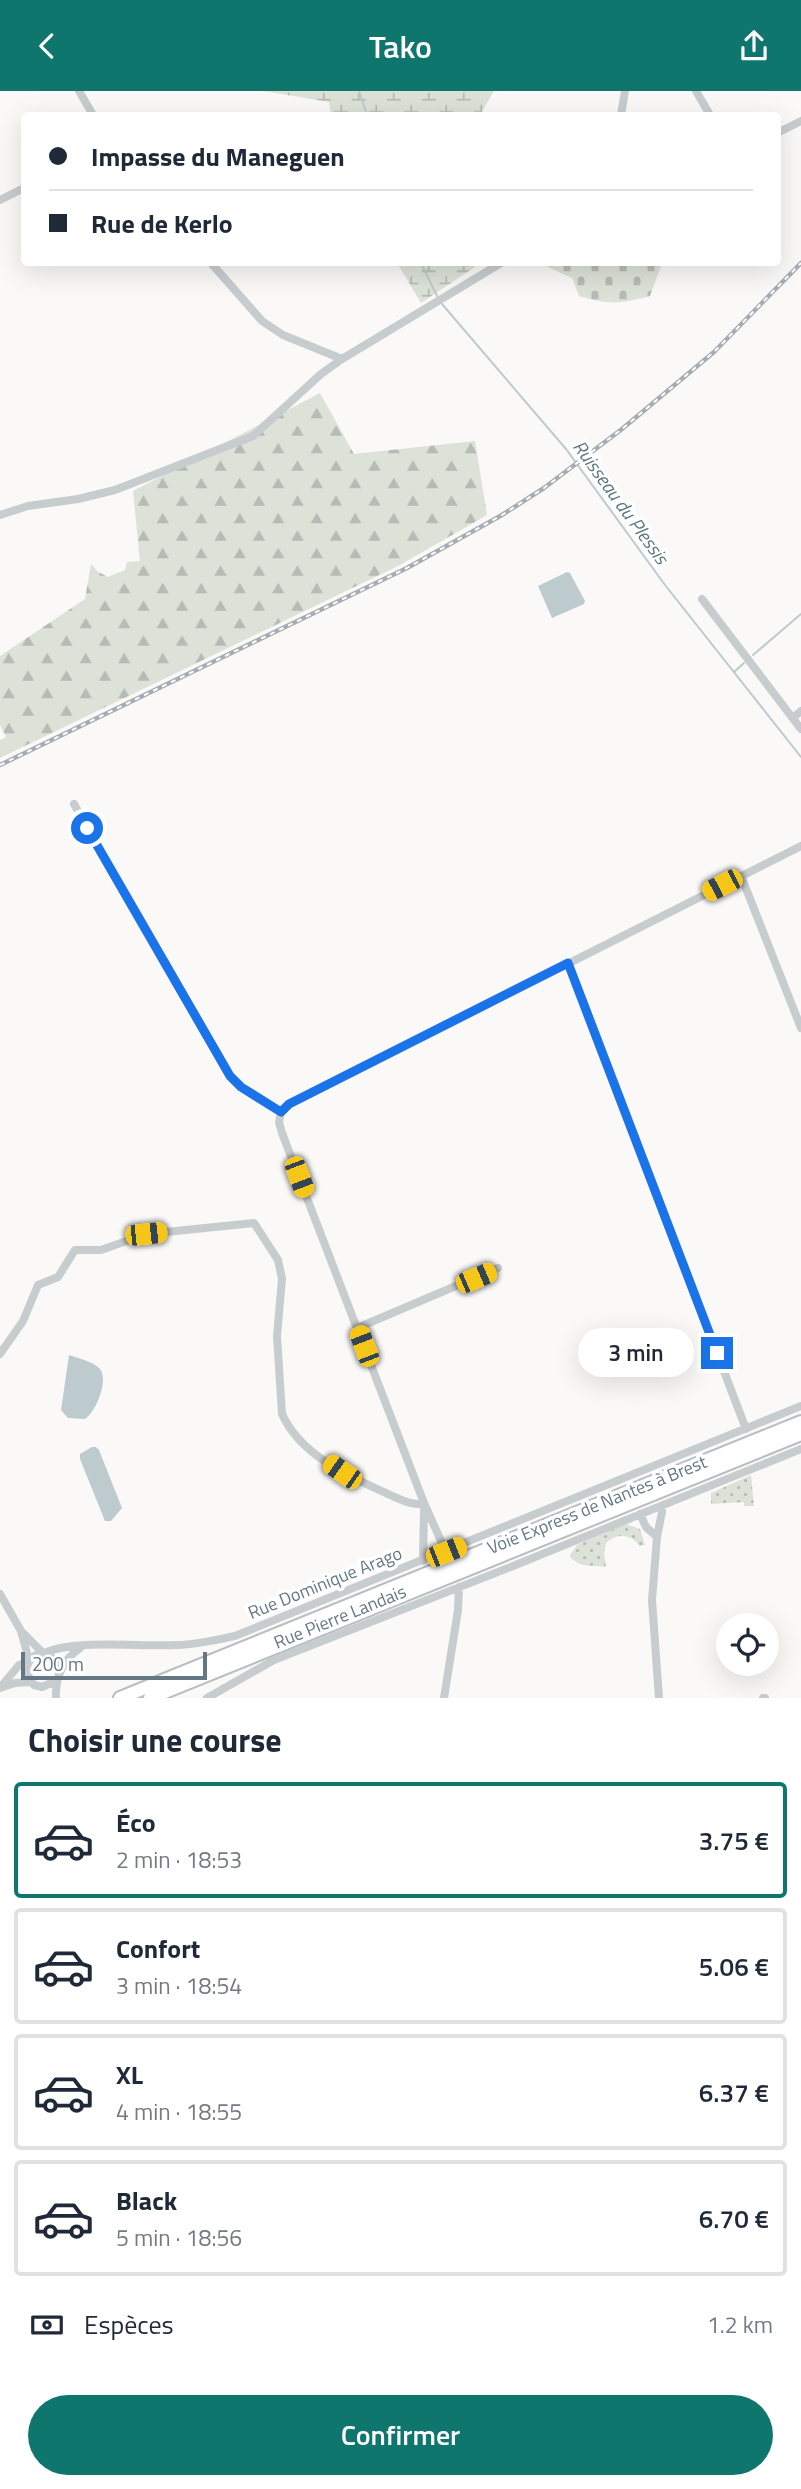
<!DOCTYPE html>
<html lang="fr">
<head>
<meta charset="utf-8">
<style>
	body { margin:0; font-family:"Titillium Web",sans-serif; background:#f2f2f3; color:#1f2937; height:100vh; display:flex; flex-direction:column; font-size:26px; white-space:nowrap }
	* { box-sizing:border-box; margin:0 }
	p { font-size:23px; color:#747a83 }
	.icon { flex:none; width:38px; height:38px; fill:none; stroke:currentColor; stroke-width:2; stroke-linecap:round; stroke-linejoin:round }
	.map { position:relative; height:1607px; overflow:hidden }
	.details { display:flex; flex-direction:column; background:#fff; flex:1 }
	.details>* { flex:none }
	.hud { position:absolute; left:21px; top:21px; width:760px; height:154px; border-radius:7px; box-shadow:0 7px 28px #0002; display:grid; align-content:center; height:154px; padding:0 28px; background:#fff }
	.tools { position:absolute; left:716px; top:1522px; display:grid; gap:14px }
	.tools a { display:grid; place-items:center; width:63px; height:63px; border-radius:50%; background:#fff; box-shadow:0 7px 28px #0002; font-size:35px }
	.scale { position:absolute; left:21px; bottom:18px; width:186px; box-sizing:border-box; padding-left:7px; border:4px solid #637884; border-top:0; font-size:19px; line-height:24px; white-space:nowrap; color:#637884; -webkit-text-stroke:5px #fff; paint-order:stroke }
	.end { position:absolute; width:32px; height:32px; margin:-16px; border:9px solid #1a73e8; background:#fff; box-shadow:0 0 0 4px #fff }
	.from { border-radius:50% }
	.bubble { position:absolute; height:49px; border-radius:24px; background:#fff; box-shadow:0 7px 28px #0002; font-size:23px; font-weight:600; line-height:49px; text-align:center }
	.car { position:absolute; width:21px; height:42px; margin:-21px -10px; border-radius:9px; box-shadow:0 0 5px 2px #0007; background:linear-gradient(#f5c518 24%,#345 0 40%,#f5c518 0 76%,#345 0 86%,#f5c518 0) }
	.hud b { display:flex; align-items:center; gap:24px; height:66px; font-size:26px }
	.hud b+b { border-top:2px solid #e0e1e3 }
	.hud i { width:18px; height:18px; background:#1f2937 }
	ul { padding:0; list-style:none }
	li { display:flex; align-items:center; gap:21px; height:116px; margin:0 14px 10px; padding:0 14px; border:4px solid #e0e1e3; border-radius:7px }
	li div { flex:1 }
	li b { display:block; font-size:26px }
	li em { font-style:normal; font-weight:600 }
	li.current { border-color:#0f766e }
	li>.icon { width:63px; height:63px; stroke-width:1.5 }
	h2 { padding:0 28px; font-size:32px; line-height:84px }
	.pay { display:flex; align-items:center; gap:18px; height:77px; padding:0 28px; font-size:26px }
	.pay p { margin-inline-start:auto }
	.primary-button { display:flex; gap:14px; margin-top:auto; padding:14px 28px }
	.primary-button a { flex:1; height:80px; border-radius:42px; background:#0f766e; color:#fff; font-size:28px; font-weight:600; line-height:80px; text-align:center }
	header { display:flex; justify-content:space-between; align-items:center; height:91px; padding:0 28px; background:#0f766e; color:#fff; font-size:32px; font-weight:600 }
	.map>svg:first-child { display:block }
	.grass { fill:url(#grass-dots) }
	.forest { fill:url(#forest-firs) }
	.wetland { fill:url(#wetland-marsh) }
	.cemetery { fill:url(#cemetery-stones) }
	.water { fill:#bdcbce }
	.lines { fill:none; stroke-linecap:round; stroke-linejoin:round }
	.stream { stroke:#bdcbce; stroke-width:2 }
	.highway-casing { stroke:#b9bec0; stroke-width:16 }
	.minor { stroke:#c7cccf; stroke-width:8 }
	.highway { stroke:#fff; stroke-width:12 }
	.rail-casing { stroke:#a5adb2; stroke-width:4.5 }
	.rail { stroke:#fff; stroke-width:2; stroke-dasharray:5; stroke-linecap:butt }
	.route { stroke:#1a73e8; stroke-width:9 }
	.labels { text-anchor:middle; stroke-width:7; stroke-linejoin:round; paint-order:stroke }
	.street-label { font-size:18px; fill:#637884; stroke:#fff }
	.water-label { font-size:19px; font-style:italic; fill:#5e787e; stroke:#fff }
</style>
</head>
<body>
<header><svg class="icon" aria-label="back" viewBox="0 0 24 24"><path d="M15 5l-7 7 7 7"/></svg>Tako<svg class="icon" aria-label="share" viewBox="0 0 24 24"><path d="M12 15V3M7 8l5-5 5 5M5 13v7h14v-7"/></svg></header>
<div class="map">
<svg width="801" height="1607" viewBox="0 0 801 1607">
	<defs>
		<pattern id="grass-dots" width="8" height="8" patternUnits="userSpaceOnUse" patternTransform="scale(1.75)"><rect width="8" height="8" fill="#dce2d8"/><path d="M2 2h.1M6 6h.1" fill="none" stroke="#b6bcb5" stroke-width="1.8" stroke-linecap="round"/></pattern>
		<pattern id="forest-firs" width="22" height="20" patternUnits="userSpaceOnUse" patternTransform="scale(1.75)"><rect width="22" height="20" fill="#dce2d8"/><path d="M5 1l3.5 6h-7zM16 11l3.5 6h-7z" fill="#b6bcb5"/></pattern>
		<pattern id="wetland-marsh" width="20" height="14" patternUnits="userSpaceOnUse" patternTransform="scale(1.75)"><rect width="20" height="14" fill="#dce2d8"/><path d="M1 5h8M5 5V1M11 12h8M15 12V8" fill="none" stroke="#b6bcb5"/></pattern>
		<pattern id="cemetery-stones" width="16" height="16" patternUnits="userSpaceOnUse" patternTransform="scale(1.75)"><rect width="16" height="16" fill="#dce2d8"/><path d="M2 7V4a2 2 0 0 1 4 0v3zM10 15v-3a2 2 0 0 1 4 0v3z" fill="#b6bcb5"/></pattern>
	</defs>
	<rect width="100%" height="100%" fill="#faf9f7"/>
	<path class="grass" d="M751,1384L754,1415H744V1411L711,1413V1402Z
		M626,1433L640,1438L645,1454L640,1455C630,1443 618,1441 606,1452L604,1462L606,1476C593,1474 576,1477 570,1464L577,1454Z"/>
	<path class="forest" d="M320,302L354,363L475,350L487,424L400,474L0,667V649L6,646L0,634V565L85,508L91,473L97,480L108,486L125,479L127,471L140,470L133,400Z"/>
	<path class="wetland" d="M263,0H494L480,24H331L329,11Z
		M397,172H476L475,176L421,212Z"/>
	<path class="cemetery" d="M539,172H662L650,205C621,213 608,214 579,205L572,187Z"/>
	<path class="water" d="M567,481L570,482L585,510L584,513L552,527L538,495Z
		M69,1264C78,1267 94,1271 100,1278C109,1289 96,1321 85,1328L68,1327L61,1319Z
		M92,1356H96L99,1359L122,1417L111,1430H105L80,1368V1363Z"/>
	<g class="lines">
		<path class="stream" d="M359,0L367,24
			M421,172L437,205
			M442,213L566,358L665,494L801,666
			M753,564L801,523
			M734,581L744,572"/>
		<defs>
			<path id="highway" d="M120,1607L801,1331
				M150,1607L801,1343"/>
		</defs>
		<use href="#highway" class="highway-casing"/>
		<path class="minor" d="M79,0L93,24
			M696,0L710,24
			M621,24L625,0
			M777,42L801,30
			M0,109L24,97
			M211,172L262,230L283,244L342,268
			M0,424L28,415L78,408L115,399L253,345L321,283L342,268L501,172
			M702,508L801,638
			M793,627L801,620
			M74,713L230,985L241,996L281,1021
			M741,785L801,937
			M568,872L746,1338
			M281,1021L290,1013L801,755
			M281,1021L279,1031L282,1042L424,1412L446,1461
			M357,1237L498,1177
			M0,1263L23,1230L38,1194L58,1186L75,1159H101L146,1143L254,1132L278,1169L282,1188L277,1245L282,1323C301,1365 349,1385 388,1403C398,1407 413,1416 424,1412
			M640,1423L646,1436L657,1446
			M423,1470L424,1419
			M0,1503L21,1540L29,1569
			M21,1540L43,1562
			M44,1562C76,1548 139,1556 175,1554C195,1554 215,1549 235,1545L801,1315
			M56,1590L42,1596L34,1594L26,1581C28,1556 56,1557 59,1582
			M0,1597L19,1574L28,1571
			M0,1597L15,1592L31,1591
			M56,1607C55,1586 63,1569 80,1557
			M207,1607L274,1569L513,1475L801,1358
			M444,1607L458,1519L459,1496
			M659,1607L652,1509L657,1446L662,1421L661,1415
			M763,1607H765"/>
		<use href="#highway" class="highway"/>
		<defs>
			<path id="rail" d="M0,674L407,477L502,424L544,397L622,338L714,261L801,172"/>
		</defs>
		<use href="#rail" class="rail-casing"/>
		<use href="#rail" class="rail"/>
	</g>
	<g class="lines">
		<path class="route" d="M87,737L230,985L241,996L281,1021L289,1013L568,872L717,1262"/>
	</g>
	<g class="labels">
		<g class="street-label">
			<text transform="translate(597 1414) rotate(-22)" y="6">Voie Express de Nantes à Brest</text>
			<text transform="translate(325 1492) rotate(-22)" y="6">Rue Dominique Arago</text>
			<text transform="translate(340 1526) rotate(-22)" y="6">Rue Pierre Landais</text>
		</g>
		<g class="water-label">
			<text transform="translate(621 411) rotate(54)" y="7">Ruisseau du Plessis</text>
		</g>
	</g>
</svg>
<div class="tools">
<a><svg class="icon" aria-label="locate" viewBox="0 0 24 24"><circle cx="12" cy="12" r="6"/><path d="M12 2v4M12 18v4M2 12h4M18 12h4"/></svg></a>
</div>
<div class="scale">200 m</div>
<i class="end from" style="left:87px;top:737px"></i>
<i class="end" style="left:717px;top:1262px"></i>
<div class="bubble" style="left:578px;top:1237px;width:116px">3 min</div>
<i class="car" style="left:722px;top:794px;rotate:243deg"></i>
<i class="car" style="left:299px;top:1086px;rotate:159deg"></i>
<i class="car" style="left:146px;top:1143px;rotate:84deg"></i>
<i class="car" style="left:476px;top:1187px;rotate:67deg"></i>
<i class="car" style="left:364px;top:1255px;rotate:339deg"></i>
<i class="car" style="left:342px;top:1381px;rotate:305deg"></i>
<i class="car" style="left:446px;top:1461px;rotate:68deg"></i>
<div class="hud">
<b><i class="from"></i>Impasse du Maneguen</b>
<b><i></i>Rue de Kerlo</b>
</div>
</div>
<section class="details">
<h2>Choisir une course</h2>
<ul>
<li class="current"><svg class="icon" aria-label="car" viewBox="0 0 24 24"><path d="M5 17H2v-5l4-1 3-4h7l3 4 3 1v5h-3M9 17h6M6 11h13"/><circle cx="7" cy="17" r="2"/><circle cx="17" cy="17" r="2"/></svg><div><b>Éco</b><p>2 min · 18:53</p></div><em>3.75 €</em></li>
<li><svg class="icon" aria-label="car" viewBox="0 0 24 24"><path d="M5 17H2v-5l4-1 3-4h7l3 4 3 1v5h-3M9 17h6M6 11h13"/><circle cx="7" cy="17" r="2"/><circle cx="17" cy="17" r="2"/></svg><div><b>Confort</b><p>3 min · 18:54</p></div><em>5.06 €</em></li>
<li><svg class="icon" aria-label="car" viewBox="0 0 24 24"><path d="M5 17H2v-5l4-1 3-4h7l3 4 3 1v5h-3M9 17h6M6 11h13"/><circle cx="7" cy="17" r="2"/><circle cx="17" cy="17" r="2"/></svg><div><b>XL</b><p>4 min · 18:55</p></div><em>6.37 €</em></li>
<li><svg class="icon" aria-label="car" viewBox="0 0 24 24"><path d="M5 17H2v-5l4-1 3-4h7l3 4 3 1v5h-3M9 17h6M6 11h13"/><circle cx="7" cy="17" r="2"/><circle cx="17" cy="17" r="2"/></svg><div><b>Black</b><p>5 min · 18:56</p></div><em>6.70 €</em></li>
</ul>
<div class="pay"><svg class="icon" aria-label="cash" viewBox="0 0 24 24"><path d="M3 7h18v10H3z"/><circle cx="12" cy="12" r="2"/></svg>Espèces<p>1.2 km</p></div>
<div class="primary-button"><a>Confirmer</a></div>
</section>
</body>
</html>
